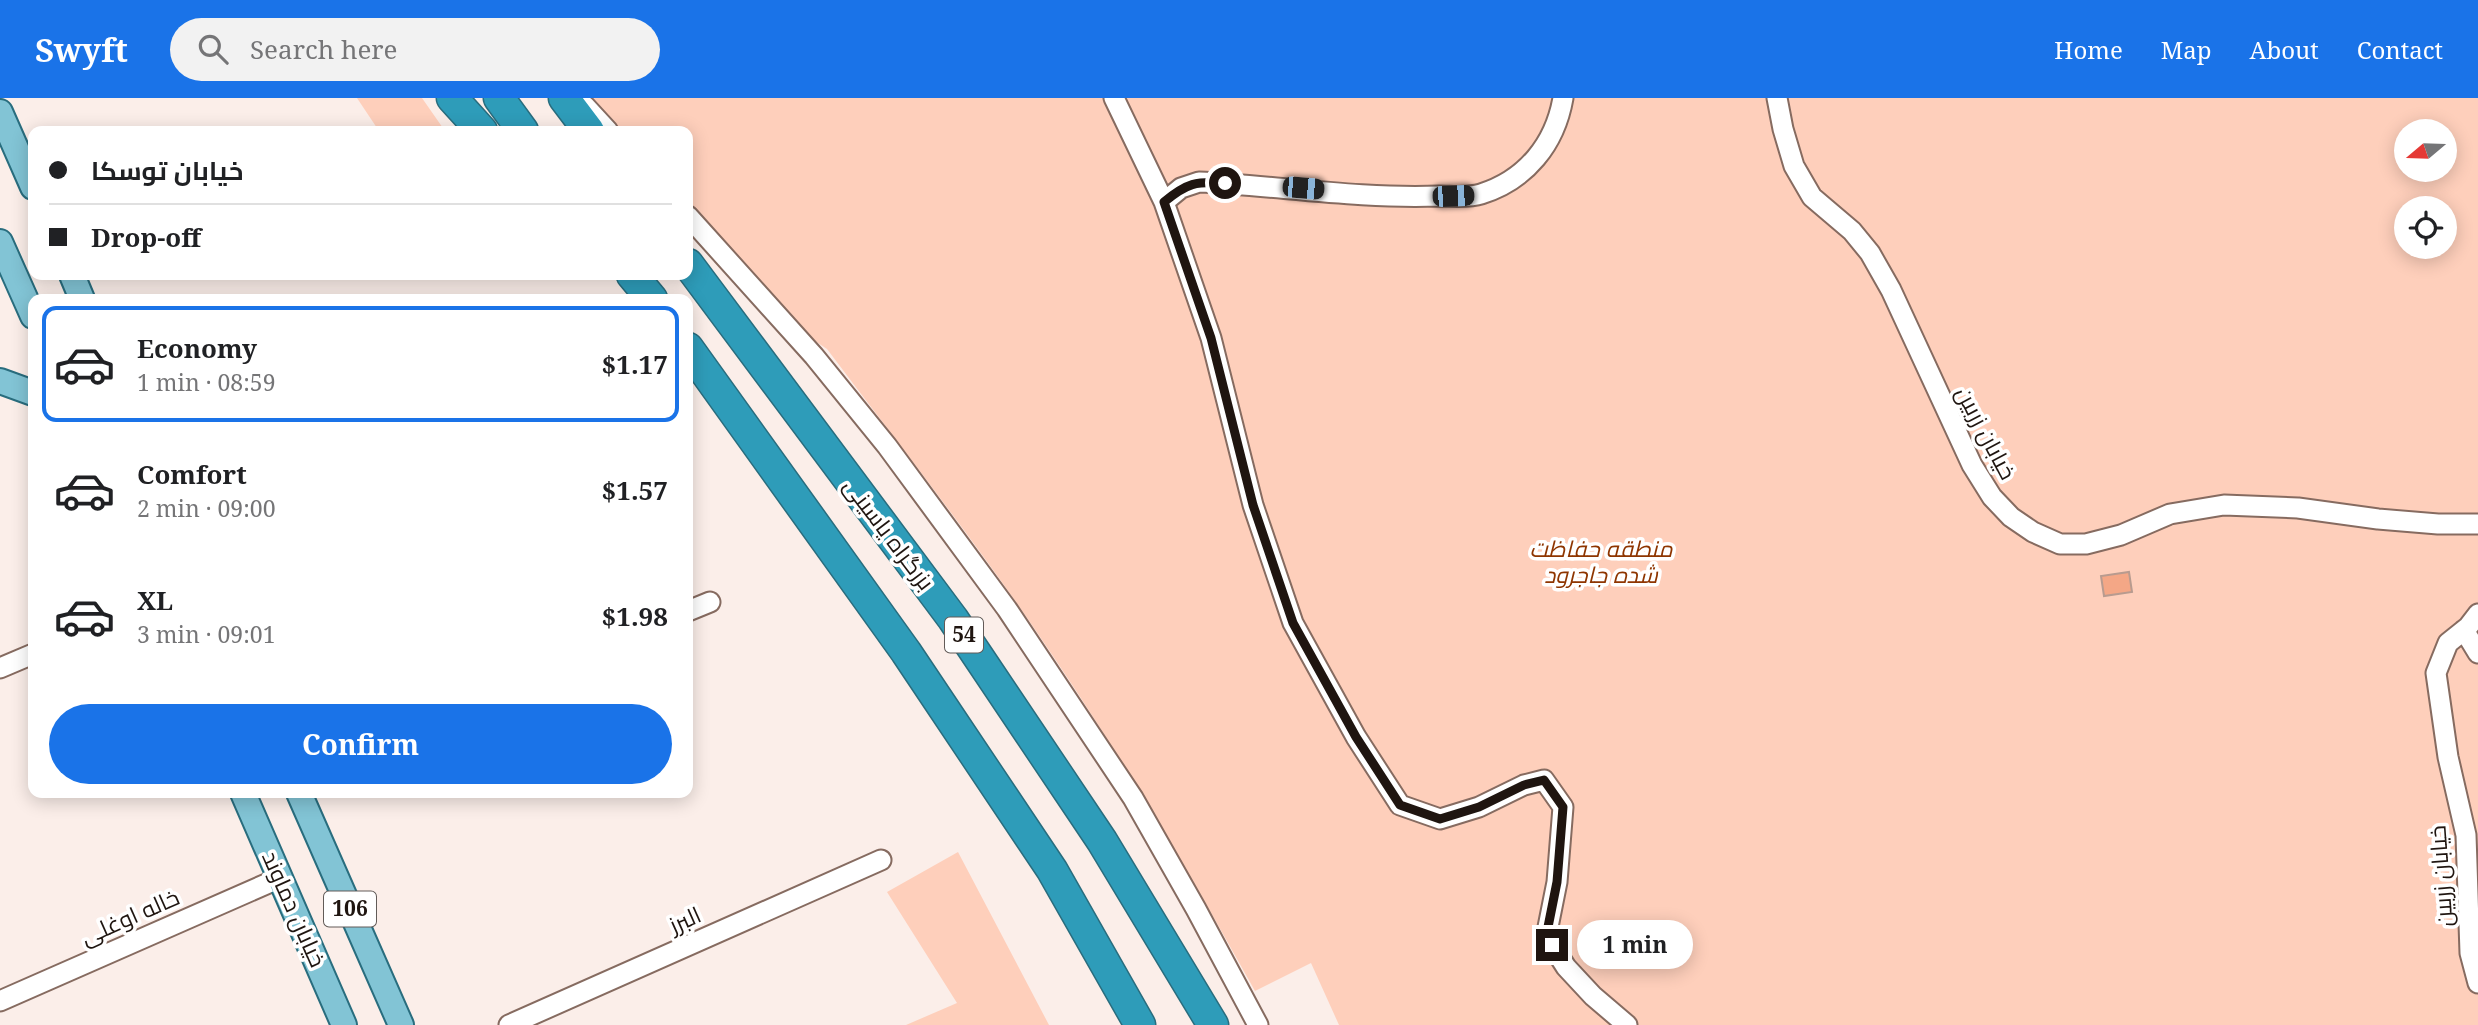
<!DOCTYPE html>
<html lang="en">
<head>
<meta charset="utf-8">
<style>
	body { margin:0; font-family:"Noto Serif",Cairo,serif; background:#f2f2f2; color:#202124; height:100vh; display:flex; flex-direction:column; font-size:26px; white-space:nowrap }
	* { box-sizing:border-box; margin:0 }
	p { font-size:23px; color:#757577 }
	.icon { flex:none; width:38px; height:38px; fill:none; stroke:currentColor; stroke-width:2; stroke-linecap:round; stroke-linejoin:round }
	.map { position:relative; flex:1; overflow:hidden }
	.panel { position:absolute; left:28px; top:196px; width:665px; height:504px; display:flex; flex-direction:column; background:#fff; border-radius:14px; box-shadow:0 4px 18px #0003 }
	.panel>* { flex:none }
	.top-card { position:absolute; left:28px; top:28px; width:665px; height:154px; border-radius:14px; box-shadow:0 4px 18px #0003; display:grid; align-content:center; height:154px; padding:0 21px; background:#fff }
	.needle { width:46px; rotate:251deg }
	.fabs { position:absolute; left:2394px; top:21px; display:grid; gap:14px }
	.fabs a { display:grid; place-items:center; width:63px; height:63px; border-radius:50%; background:#fff; box-shadow:0 4px 18px #0003; font-size:35px }
	.end { position:absolute; width:32px; height:32px; margin:-16px; border:9px solid #1f1510; background:#fff; box-shadow:0 0 0 4px #fff }
	.from { border-radius:50% }
	.bubble { position:absolute; height:49px; border-radius:24px; background:#fff; box-shadow:0 4px 18px #0003; font-size:23px; font-weight:700; line-height:49px; text-align:center }
	.car { position:absolute; width:21px; height:42px; margin:-21px -10px; border-radius:9px; box-shadow:0 0 5px 2px #0007; background:linear-gradient(#222 24%,#8ab4d8 0 40%,#222 0 76%,#8ab4d8 0 86%,#222 0) }
	.top-card b { display:flex; align-items:center; gap:24px; height:66px; font-size:26px }
	.top-card b+b { border-top:2px solid #e0e0e0 }
	.top-card i { width:18px; height:18px; background:#202124 }
	ul { padding:12px 0 0; list-style:none }
	li { display:flex; align-items:center; gap:21px; height:116px; margin:0 14px 10px; padding:0 7px; border:4px solid transparent; border-radius:14px }
	li div { flex:1 }
	li b { display:block; font-size:26px }
	li em { font-style:normal; font-weight:700 }
	li.on { border-color:#1a73e8 }
	li>.icon { width:63px; height:63px; stroke-width:1.5 }
	.action { display:flex; gap:14px; margin-top:auto; padding:14px 21px }
	.action a { flex:1; height:80px; border-radius:42px; background:#1a73e8; color:#fff; font-size:28px; font-weight:700; line-height:80px; text-align:center }
	header { display:flex; align-items:center; gap:42px; box-sizing:border-box; height:98px; padding:0 35px; background:#1a73e8; color:#fff }
	header strong { font-size:33px }
	nav { display:flex; gap:38px; margin-inline-start:auto; font-size:24px }
	.search { width:490px; height:63px; background:#f2f2f2; display:flex; align-items:center; gap:18px; box-sizing:border-box; padding:0 24px; border-radius:38px; color:#757577; font-size:26px }
	.map>svg:first-child { display:block }
	.green { fill:#fecfbb; fill-rule:evenodd }
	.building { fill:#f4a786; stroke:#b89b8f; stroke-width:2 }
	.lines { fill:none; stroke-linecap:round; stroke-linejoin:round }
	.minor-casing { stroke:#866b60; stroke-width:23 }
	.major-casing { stroke:#296d7e; stroke-width:28 }
	.highway-casing { stroke:#296d7e; stroke-width:33 }
	.minor { stroke:#fff; stroke-width:19 }
	.major { stroke:#82c4d5; stroke-width:24 }
	.highway { stroke:#2e9cb9; stroke-width:30 }
	.route { stroke:#1f1510; stroke-width:9 }
	.labels { text-anchor:middle; stroke-width:7; stroke-linejoin:round; paint-order:stroke }
	.shield { fill:#fff; stroke:#625b58; stroke-width:2 }
	.shield-label { font-size:21px; font-weight:bold; fill:#1f1510 }
	.street-label { font-size:23px; fill:#1f1510; stroke:#fff }
	.park-label { font-size:23px; font-style:italic; fill:#8e3500; stroke:#fff }
</style>
</head>
<body>
<header>
<strong>Swyft</strong>
<div class="search"><svg class="icon" aria-label="search" viewBox="0 0 24 24"><circle cx="10" cy="10" r="6"/><path d="M15 15l6 6"/></svg>Search here</div>
<nav><a>Home</a><a>Map</a><a>About</a><a>Contact</a></nav>
</header>
<div class="map">
<svg width="2478" height="927" viewBox="0 0 2478 927">
	<rect width="100%" height="100%" fill="#fbeee9"/>
	<path class="green" d="M357,0H422L445,33H379Z
		M590,0H2478V927H1339L1311,865L1255,893C1187,771 1117,651 1038,536C971,438 898,345 827,251L797,231L688,103V33H620ZM2406,33H2445V72H2406ZM2406,110H2445V149H2406Z
		M958,754L1049,927H906L957,905L887,794Z"/>
	<path class="building" d="M2129,474L2132,494L2104,498L2101,478Z"/>
	<g class="lines">
		<defs>
			<path id="minor" d="M1114,0L1164,104L1211,240L1253,407L1293,525L1356,639L1400,707L1440,721L1479,709L1524,687L1544,682L1563,709L1557,784L1548,829L1552,847L1566,869L1593,898L1627,927
				M1777,0L1783,31L1794,68L1812,99L1852,133L1870,155L1891,192L1972,367L1992,399L2011,419L2033,434L2060,446H2086L2121,437L2170,416L2224,407L2298,410L2378,421L2438,426H2478
				M585,8L608,33
				M1164,104L1181,90L1199,84C1278,88 1360,101 1439,98C1452,98 1469,100 1481,96C1526,82 1555,46 1563,0
				M688,118L814,258L887,348L1007,511L1133,700L1196,811L1258,927
				M688,513L710,504
				M2478,516L2468,529L2448,545L2436,575L2448,659L2466,737L2470,855L2478,885
				M2464,532L2478,555
				M0,570L33,556
				M0,903L280,780
				M509,927L881,762"/>
			<path id="major" d="M0,14L33,89
				M0,144L33,218
				M72,177L82,201
				M0,283L33,295
				M243,695L344,927
				M299,695L401,927"/>
			<path id="highway" d="M452,0L482,33
				M499,0L523,33
				M564,0L589,33
				M688,166L953,521L1102,743L1213,927
				M632,177L652,201
				M688,250L906,554L1052,772L1140,927"/>
		</defs>
		<use href="#minor" class="minor-casing"/>
		<use href="#major" class="major-casing"/>
		<use href="#highway" class="highway-casing"/>
		<use href="#minor" class="minor"/>
		<use href="#major" class="major"/>
		<use href="#highway" class="highway"/>
	</g>
	<g class="lines">
		<path class="route" d="M1225,85C1196,83 1187,85 1164,104L1211,240L1253,407L1293,525L1356,639L1400,707L1440,721L1479,709L1524,687L1544,682L1563,709L1557,784L1548,829L1552,847"/>
	</g>
	<g class="labels">
		<g class="shield">
			<rect x="945" y="519.5" width="38" height="35" rx="5"/>
			<rect x="324" y="793.5" width="52" height="35" rx="5"/>
		</g>
		<g class="shield-label">
			<text x="964" y="544">54</text>
			<text x="350" y="818">106</text>
		</g>
		<g class="street-label">
			<text transform="translate(1986 335) rotate(62)" y="8">خیابان زربین</text>
			<text transform="translate(889 436) rotate(53)" y="8">بزرگراه یاسینی</text>
			<text transform="translate(2441 778) rotate(-94)" y="8">خیابان زربین</text>
			<text transform="translate(294 811) rotate(66)" y="8">خیابان دماوند</text>
			<text transform="translate(130 819) rotate(-24)" y="8">خاله اوغلی</text>
			<text transform="translate(685 822) rotate(-24)" y="8">البرز</text>
		</g>
		<g class="park-label">
			<text x="1601" y="459">منطقه حفاظت<tspan x="1601" dy="26">شده جاجرود</tspan></text>
		</g>
	</g>
</svg>
<div class="fabs">
<a><svg class="needle" viewBox="-14 -14 28 28"><path d="M0-13l5 13h-10z" fill="#e53935"/><path d="M0 13l5-13h-10z" fill="#757577"/></svg></a>
<a><svg class="icon" aria-label="locate" viewBox="0 0 24 24"><circle cx="12" cy="12" r="6"/><path d="M12 2v4M12 18v4M2 12h4M18 12h4"/></svg></a>
</div>
<i class="end from" style="left:1225px;top:85px"></i>
<i class="end" style="left:1552px;top:847px"></i>
<div class="bubble" style="left:1577px;top:822px;width:116px">1 min</div>
<i class="car" style="left:1303px;top:90px;rotate:95deg"></i>
<i class="car" style="left:1453px;top:98px;rotate:88deg"></i>
<div class="top-card">
<b><i class="from"></i>خیابان توسکا</b>
<b><i></i>Drop-off</b>
</div>
<section class="panel">
<ul>
<li class="on"><svg class="icon" aria-label="car" viewBox="0 0 24 24"><path d="M5 17H2v-5l4-1 3-4h7l3 4 3 1v5h-3M9 17h6M6 11h13"/><circle cx="7" cy="17" r="2"/><circle cx="17" cy="17" r="2"/></svg><div><b>Economy</b><p>1 min · 08:59</p></div><em>$1.17</em></li>
<li><svg class="icon" aria-label="car" viewBox="0 0 24 24"><path d="M5 17H2v-5l4-1 3-4h7l3 4 3 1v5h-3M9 17h6M6 11h13"/><circle cx="7" cy="17" r="2"/><circle cx="17" cy="17" r="2"/></svg><div><b>Comfort</b><p>2 min · 09:00</p></div><em>$1.57</em></li>
<li><svg class="icon" aria-label="car" viewBox="0 0 24 24"><path d="M5 17H2v-5l4-1 3-4h7l3 4 3 1v5h-3M9 17h6M6 11h13"/><circle cx="7" cy="17" r="2"/><circle cx="17" cy="17" r="2"/></svg><div><b>XL</b><p>3 min · 09:01</p></div><em>$1.98</em></li>
</ul>
<div class="action"><a>Confirm</a></div>
</section>
</div>
</body>
</html>
